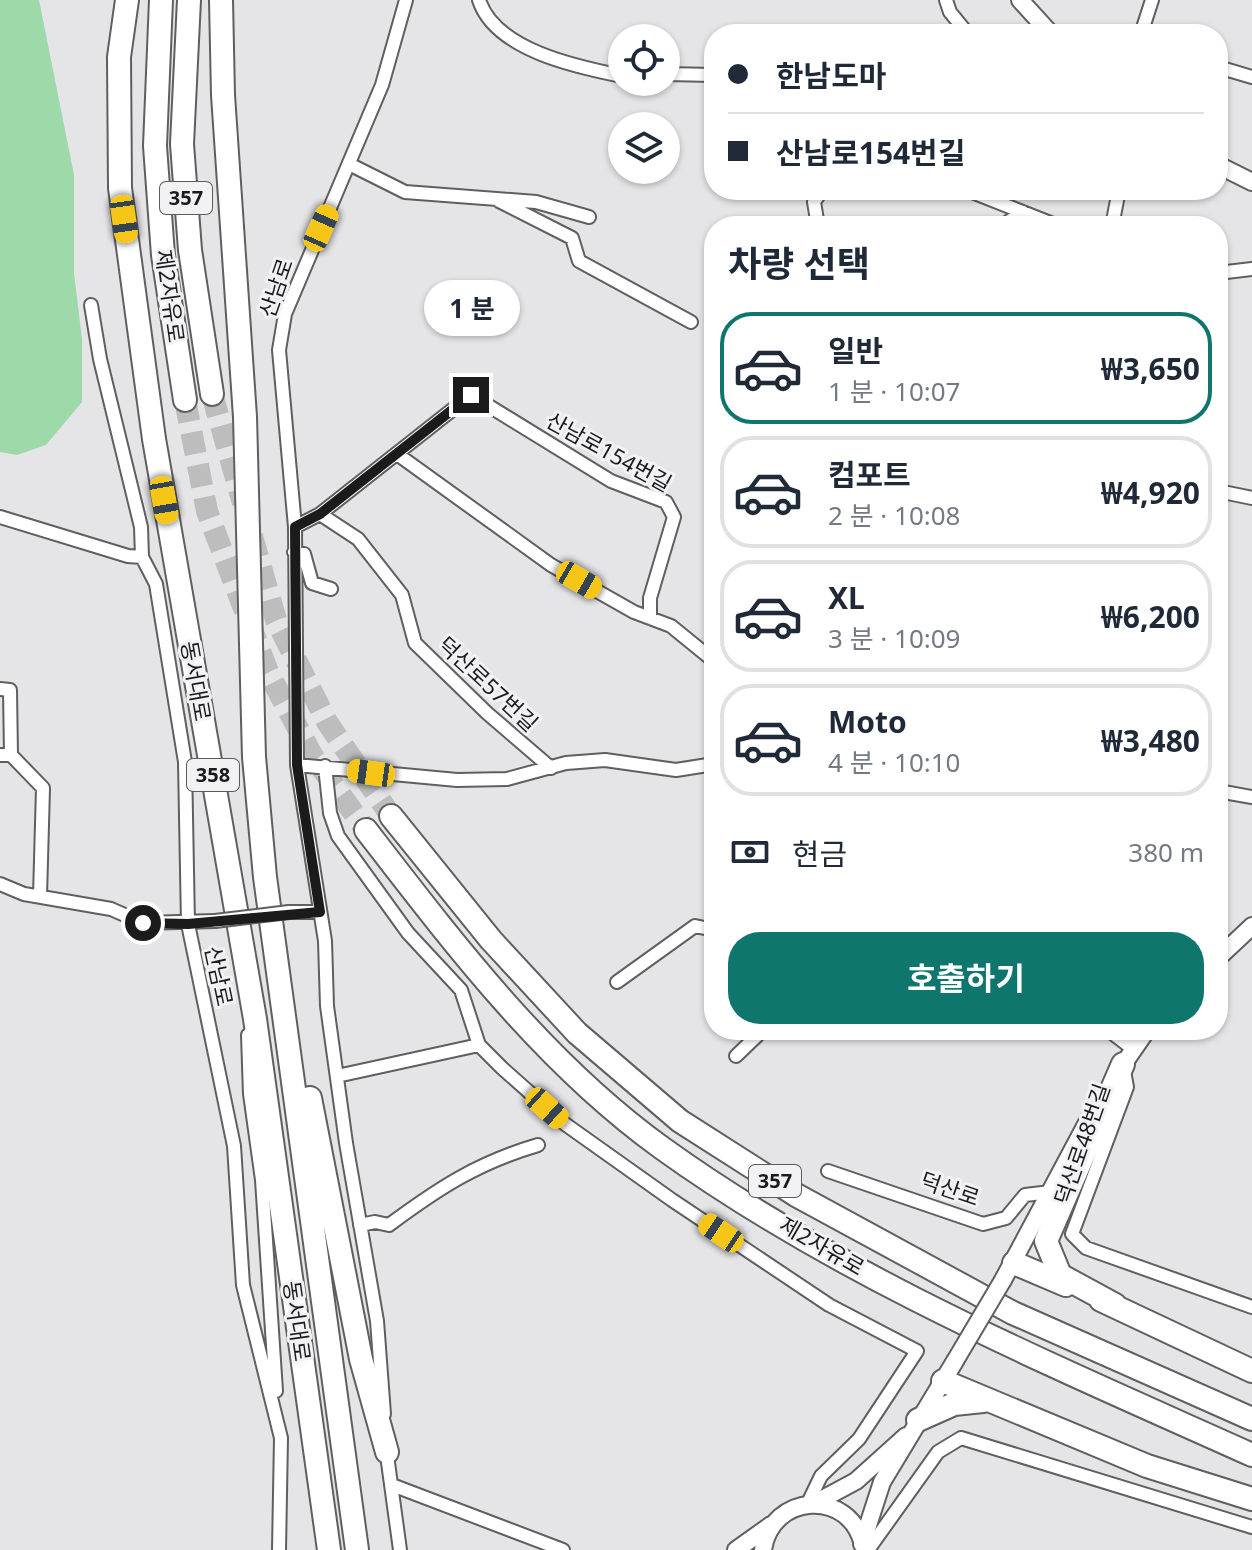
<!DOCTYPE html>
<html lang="ko">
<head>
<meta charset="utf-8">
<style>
	body { margin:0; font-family:"Noto Sans","Noto Sans KR",sans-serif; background:#f6f6f7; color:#1f2937; height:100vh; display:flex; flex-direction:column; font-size:30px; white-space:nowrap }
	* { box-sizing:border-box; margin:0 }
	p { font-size:26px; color:#747a83 }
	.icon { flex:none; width:44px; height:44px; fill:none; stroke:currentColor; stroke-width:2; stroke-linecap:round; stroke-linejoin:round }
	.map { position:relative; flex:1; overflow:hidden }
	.details { position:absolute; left:704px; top:216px; width:524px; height:824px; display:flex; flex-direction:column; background:#fff; border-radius:32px; box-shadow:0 2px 6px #0004 }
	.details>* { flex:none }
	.hud { position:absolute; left:704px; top:24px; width:524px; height:176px; border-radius:32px; box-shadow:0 2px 6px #0004; display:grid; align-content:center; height:176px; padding:0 24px; background:#fff }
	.controls { position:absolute; left:608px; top:24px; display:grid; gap:16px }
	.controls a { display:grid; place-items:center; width:72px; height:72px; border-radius:50%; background:#fff; box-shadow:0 2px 6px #0004; font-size:40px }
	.end { position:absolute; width:36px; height:36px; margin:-18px; border:10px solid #1b1b1c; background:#fff; box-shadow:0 0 0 4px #fff }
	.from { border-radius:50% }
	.bubble { position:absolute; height:56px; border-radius:28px; background:#fff; box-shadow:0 2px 6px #0004; font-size:26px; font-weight:700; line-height:56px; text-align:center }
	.car { position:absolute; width:24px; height:48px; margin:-24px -12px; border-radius:10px; box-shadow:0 0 6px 2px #0007; background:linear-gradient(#f5c518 24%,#345 0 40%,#f5c518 0 76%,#345 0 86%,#f5c518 0) }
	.hud b { display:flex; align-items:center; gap:28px; height:76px; font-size:30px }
	.hud b+b { border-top:2px solid #e0e1e3 }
	.hud i { width:20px; height:20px; background:#1f2937 }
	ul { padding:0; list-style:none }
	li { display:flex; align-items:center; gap:24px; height:112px; margin:0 16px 12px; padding:0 8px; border:4px solid #e0e1e3; border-radius:32px }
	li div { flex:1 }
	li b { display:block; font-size:30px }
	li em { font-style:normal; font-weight:700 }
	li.active { border-color:#0f766e }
	li>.icon { width:72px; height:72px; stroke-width:1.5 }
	h2 { padding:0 24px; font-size:36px; line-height:96px }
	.pay { display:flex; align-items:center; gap:20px; height:88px; padding:0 24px; font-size:30px }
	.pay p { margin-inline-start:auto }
	.primary-button { display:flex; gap:16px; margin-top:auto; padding:16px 24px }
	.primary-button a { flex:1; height:92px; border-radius:32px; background:#0f766e; color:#fff; font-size:32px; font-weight:700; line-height:92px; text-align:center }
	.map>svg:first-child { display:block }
	.green { fill:#9edaa9 }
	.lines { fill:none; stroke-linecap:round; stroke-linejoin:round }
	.trunk-tunnel { stroke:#bdbdbe; stroke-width:22; stroke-dasharray:22 11; stroke-linecap:butt }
	.minor-casing { stroke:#5f5f60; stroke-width:16 }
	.tertiary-casing { stroke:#5f5f60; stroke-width:20 }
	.trunk-casing { stroke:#5f5f60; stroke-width:26 }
	.minor { stroke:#fff; stroke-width:12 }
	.tertiary { stroke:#fff; stroke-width:16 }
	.trunk { stroke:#fff; stroke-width:22 }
	.minor-bridge-casing { stroke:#5f5f60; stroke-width:16; stroke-linecap:butt }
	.tertiary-bridge-casing { stroke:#5f5f60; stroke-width:20; stroke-linecap:butt }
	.minor-bridge { stroke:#fff; stroke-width:12 }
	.tertiary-bridge { stroke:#fff; stroke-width:16 }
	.route { stroke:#1b1b1c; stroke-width:10 }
	.labels { text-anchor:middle; stroke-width:6; stroke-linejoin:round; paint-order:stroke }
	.shield { fill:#f2f2f4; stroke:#5c5c5d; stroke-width:2 }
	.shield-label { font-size:20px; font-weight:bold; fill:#1b1b1c }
	.street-label { font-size:22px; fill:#1b1b1c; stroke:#f2f2f4 }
</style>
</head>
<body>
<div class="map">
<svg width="1252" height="1550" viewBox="0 0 1252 1550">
	<rect width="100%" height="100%" fill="#e5e5e7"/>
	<path class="green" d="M0,0H39L74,175V273L82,339V402L46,445L17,455L0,452Z"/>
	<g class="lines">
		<path class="trunk-tunnel" d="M212,394L243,503
			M185,400L207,511L268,672L312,755L366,830
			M252,536L276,620L327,722L391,816"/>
		<defs>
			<path id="minor" d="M479,0C495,50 577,67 622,76
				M946,0L950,12L968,34
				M1141,34L1152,0
				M1218,67L1252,77
				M666,74L714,75
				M349,164L405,192L536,202L589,217
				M967,190L1058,226
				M499,201L572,238L579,261L691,322
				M818,226L814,202L822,190
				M1002,226L1023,212
				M1112,226L1119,190
				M1218,273L1252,269
				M91,305L100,359L141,527L142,557L156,584L185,762L188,924L234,1146L243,1285L281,1438L279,1550
				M397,454L551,565L634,612L671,626L714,661
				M1218,491L1252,498
				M320,514L358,539L402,595L415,643L487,713L551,768
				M0,517L128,556L142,557
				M295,527L320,514L471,395L611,481L666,502L674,517L650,598V618
				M294,552L304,554L312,583L331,589
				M0,689L10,690L11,755
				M0,755H11L43,788L40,896
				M297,765L457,780L507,779L566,763L605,760L676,770L714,764
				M325,766L330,813L338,836L408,933L461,990L479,1045L502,1068L565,1124L672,1200L829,1305L917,1351L859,1439L821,1476L808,1503
				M1218,791L1252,797
				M0,884L24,894L111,909L143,923L215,921
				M289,912H320
				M617,982L695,926L714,930
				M1099,1030L1112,1033L1133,1049
				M248,1035L250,1094L262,1180L276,1391
				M736,1056L763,1030
				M1124,1071L1127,1087L1072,1234L1086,1248L1252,1307
				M337,1076L479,1045
				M828,1171L983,1224L1006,1218L1025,1195L1051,1192
				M360,1225L375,1222L389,1225C439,1188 477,1163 538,1145
				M384,1414L377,1321L346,1143L327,1006L325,941L297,765L295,527L279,350L285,314L382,85L406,0
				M386,1448L400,1550
				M392,1485L563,1550
				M868,1550L938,1452L961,1438L1252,1527"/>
			<path id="tertiary" d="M1020,0L1051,34
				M1218,165L1252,182
				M1218,958L1252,926
				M1118,1072L1147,1030
				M1003,1280L1089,1119
				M815,1503L856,1481L906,1436
				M862,1544L882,1482L955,1361
				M736,1550L771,1525
				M763,1550C771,1493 850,1488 863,1545"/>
			<path id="trunk" d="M127,0L119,57L120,188L154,439L255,1019L329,1550
				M161,0L155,146L163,255L185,400
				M189,0L182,144L190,250L212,394
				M221,0L223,95L245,417L254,757L265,877L357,1550
				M391,816L491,940L577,1033L680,1121L796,1195L1013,1313L1252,1419
				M366,830C454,944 544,1063 662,1148C841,1277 1052,1365 1252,1455
				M310,1098L361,1359L387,1452
				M1014,1263L1066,1285
				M1101,1300L1252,1371
				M1115,1305L1060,1275L1046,1241L1123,1064
				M943,1381L1147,1466L1252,1499
				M918,1420L954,1404L983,1401"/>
		</defs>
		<use href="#minor" class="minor-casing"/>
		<use href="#tertiary" class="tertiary-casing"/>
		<use href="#trunk" class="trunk-casing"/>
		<use href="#minor" class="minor"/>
		<use href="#tertiary" class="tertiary"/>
		<use href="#trunk" class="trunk"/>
		<defs>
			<path id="minor-bridge" d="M215,921L289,912"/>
			<path id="tertiary-bridge" d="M955,1361L1003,1280"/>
		</defs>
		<use href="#minor-bridge" class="minor-bridge-casing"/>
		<use href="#tertiary-bridge" class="tertiary-bridge-casing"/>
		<use href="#minor-bridge" class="minor-bridge"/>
		<use href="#tertiary-bridge" class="tertiary-bridge"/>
	</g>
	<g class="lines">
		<path class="route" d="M143,923L188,924L320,912L297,765L295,527L320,514L471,395"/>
	</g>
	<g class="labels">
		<g class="shield">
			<rect x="160" y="182" width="52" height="32" rx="6"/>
			<rect x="187" y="759" width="52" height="32" rx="6"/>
			<rect x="749" y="1165" width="52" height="32" rx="6"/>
		</g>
		<g class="shield-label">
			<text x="186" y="205">357</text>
			<text x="213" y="782">358</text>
			<text x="775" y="1188">357</text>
		</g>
		<g class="street-label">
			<text transform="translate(276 288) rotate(-71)" y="8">산남로</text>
			<text transform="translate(170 296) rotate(82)" y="8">제2자유로</text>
			<text transform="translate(609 452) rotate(29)" y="8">산남로154번길</text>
			<text transform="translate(196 681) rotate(80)" y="8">동서대로</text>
			<text transform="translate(488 684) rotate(43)" y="8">덕산로57번길</text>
			<text transform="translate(219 976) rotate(78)" y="8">산남로</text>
			<text transform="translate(1082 1144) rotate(-71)" y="8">덕산로48번길</text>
			<text transform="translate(950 1189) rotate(19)" y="8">덕산로</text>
			<text transform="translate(822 1246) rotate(30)" y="8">제2자유로</text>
			<text transform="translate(297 1321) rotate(82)" y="8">동서대로</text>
		</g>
	</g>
</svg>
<div class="controls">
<a><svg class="icon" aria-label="locate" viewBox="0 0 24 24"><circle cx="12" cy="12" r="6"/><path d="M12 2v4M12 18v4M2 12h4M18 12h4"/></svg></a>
<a><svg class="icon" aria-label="layers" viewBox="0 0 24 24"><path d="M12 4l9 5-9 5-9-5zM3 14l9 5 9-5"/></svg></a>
</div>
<i class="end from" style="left:143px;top:923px"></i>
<i class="end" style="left:471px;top:395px"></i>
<div class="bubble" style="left:424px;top:280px;width:96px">1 분</div>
<i class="car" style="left:124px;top:219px;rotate:172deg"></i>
<i class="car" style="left:321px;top:228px;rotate:24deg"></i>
<i class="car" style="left:164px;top:500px;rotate:170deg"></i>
<i class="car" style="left:579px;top:580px;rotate:120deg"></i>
<i class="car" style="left:371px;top:773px;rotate:278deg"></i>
<i class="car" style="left:547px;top:1108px;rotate:132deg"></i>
<i class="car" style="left:721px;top:1233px;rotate:304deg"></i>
<div class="hud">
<b><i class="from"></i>한남도마</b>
<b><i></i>산남로154번길</b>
</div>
<section class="details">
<h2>차량 선택</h2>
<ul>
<li class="active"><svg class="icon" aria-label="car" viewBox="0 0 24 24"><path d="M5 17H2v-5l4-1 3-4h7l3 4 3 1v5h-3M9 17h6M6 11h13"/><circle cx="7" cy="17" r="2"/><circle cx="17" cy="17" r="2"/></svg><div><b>일반</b><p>1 분 · 10:07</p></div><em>₩3,650</em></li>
<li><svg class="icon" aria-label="car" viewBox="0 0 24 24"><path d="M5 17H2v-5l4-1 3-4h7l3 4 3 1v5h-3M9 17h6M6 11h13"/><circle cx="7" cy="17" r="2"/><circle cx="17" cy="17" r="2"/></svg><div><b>컴포트</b><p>2 분 · 10:08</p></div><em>₩4,920</em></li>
<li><svg class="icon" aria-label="car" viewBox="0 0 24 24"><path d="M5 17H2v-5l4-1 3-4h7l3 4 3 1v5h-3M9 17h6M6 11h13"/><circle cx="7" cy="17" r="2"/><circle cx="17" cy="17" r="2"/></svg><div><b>XL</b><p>3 분 · 10:09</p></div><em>₩6,200</em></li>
<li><svg class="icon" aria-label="car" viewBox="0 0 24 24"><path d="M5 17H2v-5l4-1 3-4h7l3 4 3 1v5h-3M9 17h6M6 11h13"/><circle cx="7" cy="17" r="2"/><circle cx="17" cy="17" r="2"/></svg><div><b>Moto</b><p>4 분 · 10:10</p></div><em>₩3,480</em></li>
</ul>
<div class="pay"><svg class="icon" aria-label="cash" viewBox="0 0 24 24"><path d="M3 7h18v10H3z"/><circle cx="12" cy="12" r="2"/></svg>현금<p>380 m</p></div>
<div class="primary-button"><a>호출하기</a></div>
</section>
</div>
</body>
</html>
